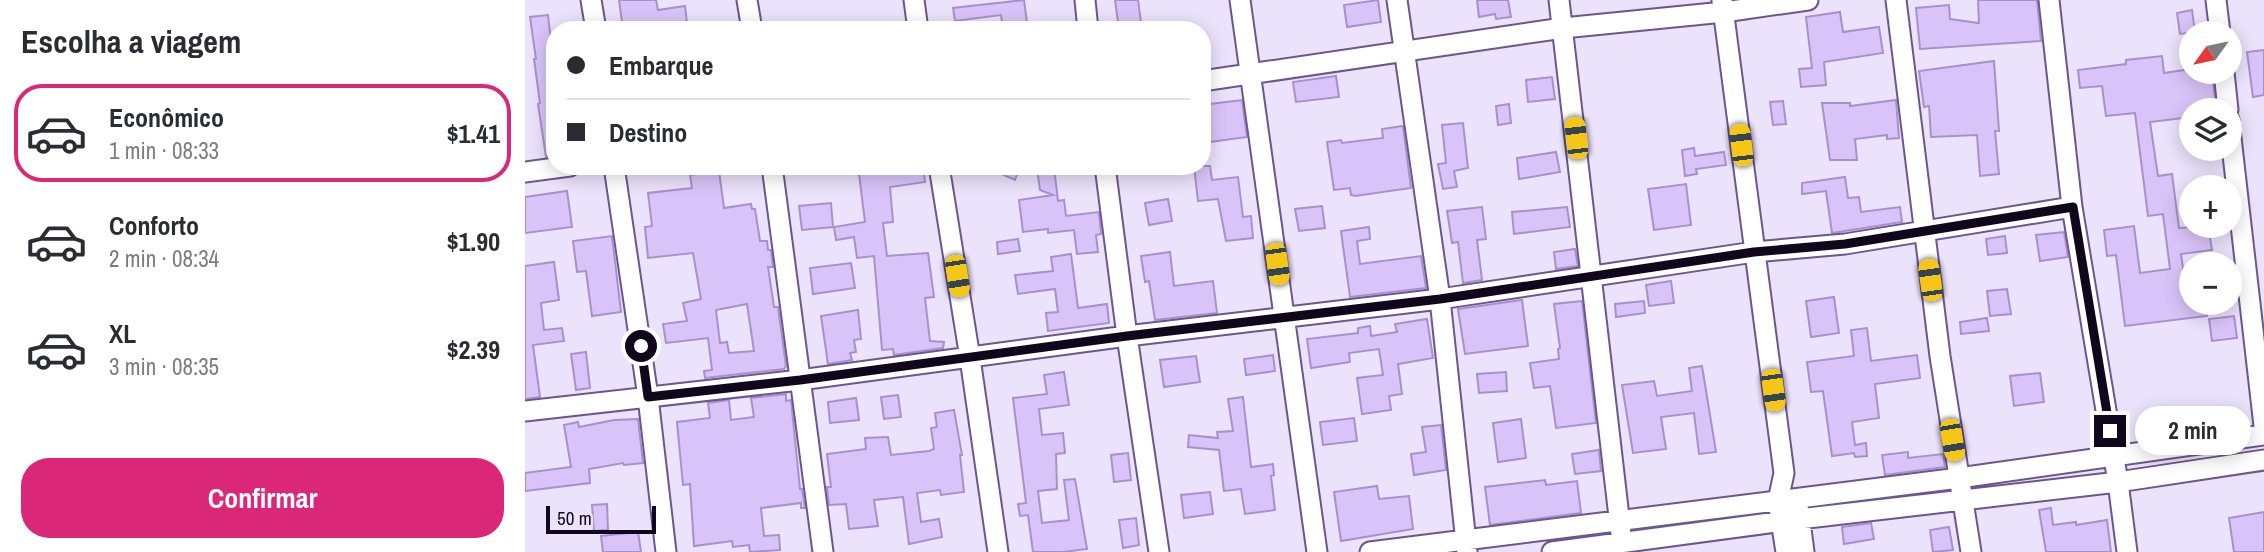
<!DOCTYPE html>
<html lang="pt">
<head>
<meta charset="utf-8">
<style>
	body { margin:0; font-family:"Archivo Narrow",sans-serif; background:#f2f2f3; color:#2b2b33; height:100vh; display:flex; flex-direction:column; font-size:26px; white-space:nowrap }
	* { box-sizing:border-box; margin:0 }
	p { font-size:23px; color:#7c7c81 }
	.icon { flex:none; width:38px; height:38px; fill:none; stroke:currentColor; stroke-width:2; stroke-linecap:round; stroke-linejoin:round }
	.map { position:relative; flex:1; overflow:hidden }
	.sheet { display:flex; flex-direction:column; background:#fff; width:525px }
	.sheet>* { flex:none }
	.banner { position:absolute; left:21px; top:21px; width:665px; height:154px; border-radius:28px; box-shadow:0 4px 18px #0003; display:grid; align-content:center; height:154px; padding:0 21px; background:#fff }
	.needle { width:46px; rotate:237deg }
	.buttons { position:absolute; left:1654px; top:21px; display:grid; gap:14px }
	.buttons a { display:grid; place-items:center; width:63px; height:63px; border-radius:50%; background:#fff; box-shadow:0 4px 18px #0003; font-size:35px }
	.scale { position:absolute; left:21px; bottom:18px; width:110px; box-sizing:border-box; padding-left:7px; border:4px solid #10071c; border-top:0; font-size:19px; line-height:24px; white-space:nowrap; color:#10071c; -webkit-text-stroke:5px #ebe2fb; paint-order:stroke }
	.end { position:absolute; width:32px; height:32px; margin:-16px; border:9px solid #10071c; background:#fff; box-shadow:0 0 0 4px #fff }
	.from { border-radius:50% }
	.bubble { position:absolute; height:49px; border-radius:24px; background:#fff; box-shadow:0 4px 18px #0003; font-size:23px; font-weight:700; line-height:49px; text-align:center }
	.car { position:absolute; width:21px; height:42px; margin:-21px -10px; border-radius:9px; box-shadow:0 0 5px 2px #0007; background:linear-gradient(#f5c518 24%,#345 0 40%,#f5c518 0 76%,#345 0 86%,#f5c518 0) }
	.banner b { display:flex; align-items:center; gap:24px; height:66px; font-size:26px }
	.banner b+b { border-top:2px solid #e1e1e2 }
	.banner i { width:18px; height:18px; background:#2b2b33 }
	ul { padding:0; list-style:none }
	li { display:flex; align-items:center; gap:21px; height:98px; margin:0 14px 10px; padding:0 7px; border:4px solid transparent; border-radius:28px }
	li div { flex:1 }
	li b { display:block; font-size:26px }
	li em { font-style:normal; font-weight:700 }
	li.on { border-color:#db2777 }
	li>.icon { width:63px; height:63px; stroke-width:1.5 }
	h2 { padding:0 21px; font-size:32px; line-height:84px }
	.button { display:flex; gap:14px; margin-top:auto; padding:14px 21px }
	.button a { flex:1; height:80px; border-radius:28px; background:#db2777; color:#fff; font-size:28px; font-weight:700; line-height:80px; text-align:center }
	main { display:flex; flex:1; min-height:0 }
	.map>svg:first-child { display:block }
	.building { fill:#d9c4f9; stroke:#a890cd; stroke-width:2; fill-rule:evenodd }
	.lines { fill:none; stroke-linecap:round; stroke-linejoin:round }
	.minor-casing { stroke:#6d568e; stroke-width:23 }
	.minor { stroke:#fff; stroke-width:19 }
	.route { stroke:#10071c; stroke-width:9 }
</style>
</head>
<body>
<main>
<section class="sheet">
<h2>Escolha a viagem</h2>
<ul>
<li class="on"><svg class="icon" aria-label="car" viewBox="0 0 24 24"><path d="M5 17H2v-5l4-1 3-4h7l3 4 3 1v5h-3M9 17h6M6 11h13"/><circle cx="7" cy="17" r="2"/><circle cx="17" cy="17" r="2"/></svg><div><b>Econômico</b><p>1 min · 08:33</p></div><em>$1.41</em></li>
<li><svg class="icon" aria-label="car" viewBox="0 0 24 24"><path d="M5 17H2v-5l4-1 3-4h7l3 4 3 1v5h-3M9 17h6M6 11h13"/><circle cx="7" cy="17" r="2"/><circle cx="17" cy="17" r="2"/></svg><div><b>Conforto</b><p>2 min · 08:34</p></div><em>$1.90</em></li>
<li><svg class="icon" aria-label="car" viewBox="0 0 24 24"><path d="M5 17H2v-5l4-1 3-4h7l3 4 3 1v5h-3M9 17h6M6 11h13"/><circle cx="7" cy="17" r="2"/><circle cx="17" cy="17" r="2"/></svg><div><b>XL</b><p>3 min · 08:35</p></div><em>$2.39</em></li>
</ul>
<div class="button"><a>Confirmar</a></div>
</section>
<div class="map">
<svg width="1739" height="552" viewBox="0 0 1739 552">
	<rect width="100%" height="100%" fill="#ebe2fb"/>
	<path class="building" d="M94,0H131L133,10L160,6L162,23L135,27V30H98Z
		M499,0L503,30H478L476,15L430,21L428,8Z
		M590,0H613L617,30H594Z
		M853,0L856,22L822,27L819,5Z
		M952,0H983L986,17L971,19L970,14L954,17Z
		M1453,0H1512L1516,41L1395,49L1391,8L1424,5L1425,19L1454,23Z
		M1667,10L1670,32L1655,34L1652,13Z
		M1315,12L1318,32L1354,27L1358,53L1299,62L1301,85L1276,87L1274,69L1287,68L1281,17Z
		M23,15L30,78V97L25,98L30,126V156L21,157L13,104L15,103L9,59H11L5,17Z
		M1739,50V95L1728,97L1722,52Z
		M1637,56L1639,73L1666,69V72H1687L1691,110H1666V117L1625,122L1633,176L1647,174L1654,228L1683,226L1687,250L1656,254L1662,296H1666V303H1680L1682,316L1600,326L1591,255L1582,256L1579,230L1609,226L1615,273L1645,269L1638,214L1623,216L1610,113L1581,116L1577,86L1555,88L1553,70L1601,64V60Z
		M1469,61L1474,131H1470L1474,174L1455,176L1452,135L1406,137L1404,106L1399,107L1394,71Z
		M811,76L814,97L771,102L768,82Z
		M1027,77L1030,99L1003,102L1001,80Z
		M717,100L722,137L677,143V105Z
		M1371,100L1374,138L1362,139V135L1330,139L1332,160H1305L1297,103H1325V106Z
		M1258,101L1261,124L1248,125L1245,102Z
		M984,104L986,123L973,125L971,106Z
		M938,123L943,168L929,171L932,187L918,189L913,164L921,163L917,125Z
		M878,126L886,188L830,196L826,195L825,188L809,190L802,142L816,140L817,143L858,138L857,129Z
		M1169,148L1170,156L1199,152L1201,165L1171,169L1172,174L1160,176L1157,150Z
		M1031,152L1035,172L994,179L992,158Z
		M333,166H398L400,182L365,187L368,222L358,223L362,256L403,253L409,297L400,298L405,341L419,342L418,348L369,355L368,349L357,350L349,256L332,258L329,237L311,240L309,227L340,222Z
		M458,166H495L490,180Z
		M669,166H685L687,180L713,177L718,217L726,216L728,238L701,241L693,199L673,201Z
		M529,167L533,201L539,200L541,216L574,212L576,234L571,235L573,252L552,254L549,230L523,233V229L498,232L494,200L528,195L515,190L512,169Z
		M194,171L199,208L226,204L227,209H230L235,241H242L243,250H246L248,267H243L249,307H253L261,366L259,369L180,378L179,371L187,370L183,338L141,343L138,324L162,321L158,303L176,299L168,253L123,258L120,227L127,226L123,193L167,188L165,175ZM222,304L229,351L204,353L202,342L195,343L191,310Z
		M1320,177L1323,198L1334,197L1336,212L1375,207L1377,222L1307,233L1301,191L1277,194V183Z
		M1161,184L1166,225L1129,230L1123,189Z
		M42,191L47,227L0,233V197Z
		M643,199L647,221L624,225L620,203Z
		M306,203L308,227L277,230L274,206Z
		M797,206L800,228L774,231L770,209Z
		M957,207L961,239L952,240L957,280L938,283L933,242L927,243L922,211Z
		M1042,207L1045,227L989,234L987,212Z
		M844,227L845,239L832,241L835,264L896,256L901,288L825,297L816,231Z
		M1539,232L1543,257L1515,261L1511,235Z
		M87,236L96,312L67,316L61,271L52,272L48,241Z
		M1480,236L1482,253L1463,255L1461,239Z
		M493,239L495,251L473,254L472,242Z
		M1050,249L1053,266L1031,269L1029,252Z
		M645,252L649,286L688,281L692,313L630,320L624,281L620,282L616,256Z
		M546,254L553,308L582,304L584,323L523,331L521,313L533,312L530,289L493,294L490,275L528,271L526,257Z
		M29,262L34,300L16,303L19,330L37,328L39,341L8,345L15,397L0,399V266Z
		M326,263L330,288L288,294L285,268Z
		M1146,281L1149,303L1124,306L1121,285Z
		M1482,289L1486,314L1465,316L1462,291Z
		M1309,297L1314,333L1286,337L1281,301Z
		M997,300L1003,346L940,354L933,309Z
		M1057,301L1071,423L1031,428L1025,386L1009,388L1005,363L1034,359L1033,349L1035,348L1029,304Z
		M1119,301L1120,313L1091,317L1090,304Z
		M333,310L336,339L329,340L331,352L325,353L327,360L303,364L296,316Z
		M1709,316L1712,338L1687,341L1684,319Z
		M1462,318L1464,331L1436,334L1435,322Z
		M902,319L908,358L873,364L877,394L864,396L866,410L837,414L832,378L858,375L854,349L824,353L825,362L786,368L782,339L833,333V328L845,326L846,336L872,332L870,324Z
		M1342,328L1346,361L1392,355L1395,378L1350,384L1354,418L1327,422L1330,445L1341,443L1342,456L1330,457L1329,453L1307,456L1298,391L1286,392L1282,362L1329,356L1326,330Z
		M61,352L65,388L51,390L46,354Z
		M748,355L750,371L721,375L719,359Z
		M671,356L675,382L639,387L635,360Z
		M1177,366L1191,452L1174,454L1169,413L1136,417L1141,449L1108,453L1097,385L1129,381L1132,396L1167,391L1164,368Z
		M539,372L544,405L514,409L517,435L538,433L540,453L531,454L532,489L513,491L517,523L544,520L539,480L550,479L562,549L538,552H508L503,515L495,516L493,504L501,503L488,398L522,394L519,375Z
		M981,372L982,391L954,393L952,374Z
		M1515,373L1519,402L1489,406L1485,376Z
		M261,394V401L266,400L275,489H277L280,508H276V503L236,508L239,536L254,535L255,550L225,552L224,545L208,547L207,541L169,546L165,484L158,485L152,422L185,418L183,403L204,400L206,420L229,417L226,398Z
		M373,395L376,417L359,419L356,397Z
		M718,397L726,467L748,464L749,475L746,476L750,510L720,514L716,489L699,491L694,450L663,447L664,435L693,438L692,432L708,431L703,399Z
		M331,398L334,420L305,423L303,402Z
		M429,410L437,455H435L439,492L416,495L415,490L392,493L396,522L414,519L417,537L384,544L378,497L349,500L353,526L324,529L321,504L304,505L302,487H306L302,454L341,449L340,438L363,437L366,455L404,451L409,449L406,428L412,427L410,413Z
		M829,418L832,441L798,445L795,422Z
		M113,419L118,463L99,465L98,463L64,469L65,483L0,491V473L46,467L39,425L53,422L54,427L89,420Z
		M996,419L1001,458L973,462L968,423Z
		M916,425L921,470L889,475L886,454L901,452L897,427Z
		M1074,450L1076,471L1050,474L1047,454Z
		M1383,452V458L1418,454L1420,467L1360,475L1357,455Z
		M603,453L606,480L589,482L586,455Z
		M1020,480L1021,485L1052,481L1056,513L965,525L960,487Z
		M852,486L854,499L884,496L888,529L816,541L809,492Z
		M685,492L688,514L659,518L656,495Z
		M82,504L83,530L69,531L67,505Z
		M1526,508L1528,525L1551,522V525L1582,520L1586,552H1521L1514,510Z
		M1739,512V552H1709L1704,518Z
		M611,518L614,545L598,548L594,520Z
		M1346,523L1349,539L1319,544L1317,527Z
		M1424,527L1428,550L1408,552L1405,530Z
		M113,532L116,552H78L76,536Z"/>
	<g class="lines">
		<defs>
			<path id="minor" d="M66,0L71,30
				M222,0L227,30
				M389,0L393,30
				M560,0L563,30
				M715,0L792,552
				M872,0L915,299L942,552
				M1034,0L1096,534
				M1371,0L1415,356L1446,552
				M1524,0L1547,207L1593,482L1602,552
				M1691,0L1695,33
				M1197,1L1259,473L1253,501L1261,552
				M1699,72L1703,110
				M677,81L1038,28L1199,12L1283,0
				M1704,120L1739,426
				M89,166L123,397L141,552
				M247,166L298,552
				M414,166L445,358L473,552
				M580,166L602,336L634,552
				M0,172L45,166
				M0,411L275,380L602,336L915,299L1229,252L1320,244L1547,207
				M1273,506L1279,552
				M845,552L1434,478L1739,435
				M1027,552L1274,519L1593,482L1739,460"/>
		</defs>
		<use href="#minor" class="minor-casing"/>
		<use href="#minor" class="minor"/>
	</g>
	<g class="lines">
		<path class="route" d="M116,346L123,397L275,380L602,336L915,299L1229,252L1320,244L1548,207L1585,431"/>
	</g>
</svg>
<div class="buttons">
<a><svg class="needle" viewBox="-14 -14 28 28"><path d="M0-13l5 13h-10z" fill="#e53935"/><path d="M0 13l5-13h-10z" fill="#7c7c81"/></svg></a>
<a><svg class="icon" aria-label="layers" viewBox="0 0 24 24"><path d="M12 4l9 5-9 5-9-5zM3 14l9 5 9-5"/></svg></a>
<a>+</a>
<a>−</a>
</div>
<div class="scale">50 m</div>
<i class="end from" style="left:116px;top:346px"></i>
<i class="end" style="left:1585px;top:431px"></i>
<div class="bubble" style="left:1610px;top:406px;width:116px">2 min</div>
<i class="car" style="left:1051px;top:138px;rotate:353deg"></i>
<i class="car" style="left:1216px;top:145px;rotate:353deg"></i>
<i class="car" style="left:752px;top:264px;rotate:172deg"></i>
<i class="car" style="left:432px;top:276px;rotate:171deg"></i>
<i class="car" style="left:1405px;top:280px;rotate:352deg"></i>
<i class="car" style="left:1248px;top:390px;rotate:172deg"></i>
<i class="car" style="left:1427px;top:440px;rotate:170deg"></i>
<div class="banner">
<b><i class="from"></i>Embarque</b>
<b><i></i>Destino</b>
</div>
</div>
</main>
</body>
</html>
